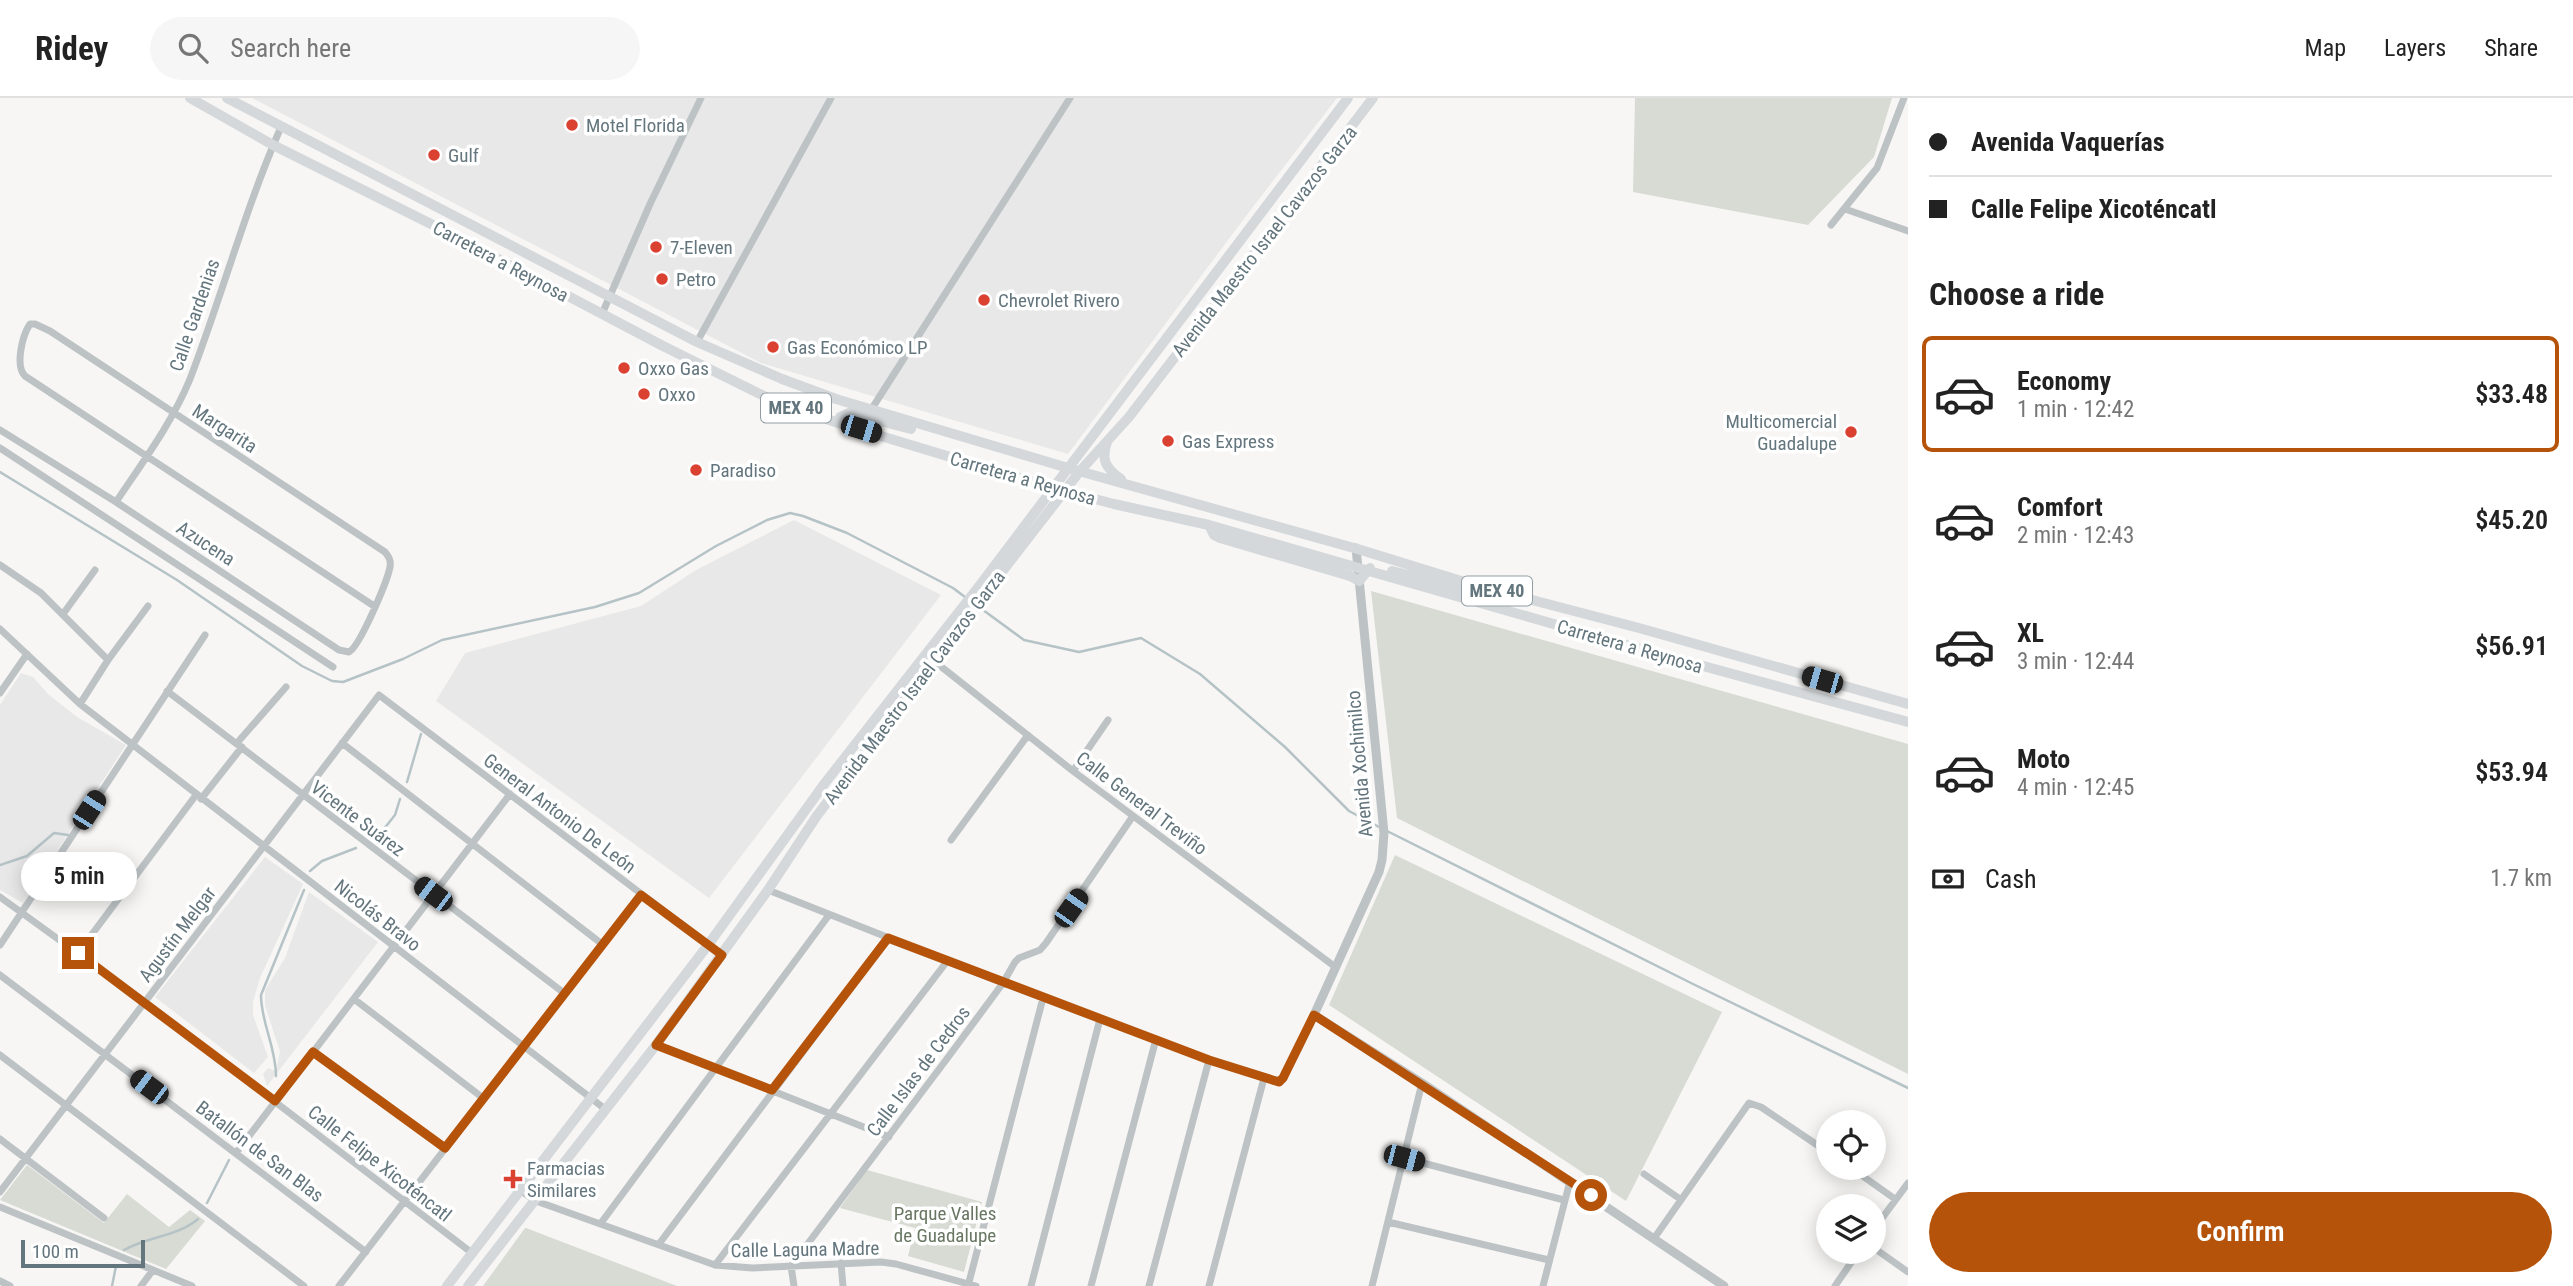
<!DOCTYPE html>
<html lang="en">
<head>
<meta charset="utf-8">
<style>
	body { margin:0; font-family:"Roboto Condensed",sans-serif; background:#f6f6f6; color:#222; height:100vh; display:flex; flex-direction:column; font-size:26px; white-space:nowrap }
	* { box-sizing:border-box; margin:0 }
	p { font-size:23px; color:#767676 }
	.icon { flex:none; width:38px; height:38px; fill:none; stroke:currentColor; stroke-width:2; stroke-linecap:round; stroke-linejoin:round }
	.map { position:relative; flex:1; overflow:hidden }
	.drawer { display:flex; flex-direction:column; background:#fff; width:665px }
	.drawer>* { flex:none }
	.banner { display:grid; align-content:center; height:154px; padding:0 21px; background:#fff }
	.controls { position:absolute; left:1816px; top:1012px; display:grid; gap:14px }
	.controls a { display:grid; place-items:center; width:70px; height:70px; border-radius:50%; background:#fff; box-shadow:0 4px 18px #0003; font-size:35px }
	.scale { position:absolute; left:21px; bottom:18px; width:124px; box-sizing:border-box; padding-left:7px; border:4px solid #63757d; border-top:0; font-size:19px; line-height:24px; white-space:nowrap; color:#63757d; -webkit-text-stroke:5px #fff; paint-order:stroke }
	.end { position:absolute; width:32px; height:32px; margin:-16px; border:9px solid #b45309; background:#fff; box-shadow:0 0 0 4px #fff }
	.from { border-radius:50% }
	.bubble { position:absolute; height:49px; border-radius:24px; background:#fff; box-shadow:0 4px 18px #0003; font-size:23px; font-weight:600; line-height:49px; text-align:center }
	.car { position:absolute; width:21px; height:42px; margin:-21px -10px; border-radius:9px; box-shadow:0 0 5px 2px #0007; background:linear-gradient(#222 24%,#8ab4d8 0 40%,#222 0 76%,#8ab4d8 0 86%,#222 0) }
	.banner b { display:flex; align-items:center; gap:24px; height:66px; font-size:26px }
	.banner b+b { border-top:2px solid #e0e0e0 }
	.banner i { width:18px; height:18px; background:#222 }
	ul { padding:0; list-style:none }
	li { display:flex; align-items:center; gap:21px; height:116px; margin:0 14px 10px; padding:0 7px; border:4px solid transparent; border-radius:10px }
	li div { flex:1 }
	li b { display:block; font-size:26px }
	li em { font-style:normal; font-weight:600 }
	li.selected { border-color:#b45309 }
	li>.icon { width:63px; height:63px; stroke-width:1.5 }
	h2 { padding:0 21px; font-size:32px; line-height:84px }
	.pay { display:flex; align-items:center; gap:18px; height:77px; padding:0 21px; font-size:26px }
	.pay p { margin-inline-start:auto }
	.button { display:flex; gap:14px; margin-top:auto; padding:14px 21px }
	.button a { flex:1; height:80px; border-radius:42px; background:#b45309; color:#fff; font-size:28px; font-weight:600; line-height:80px; text-align:center }
	header { display:flex; align-items:center; gap:42px; box-sizing:border-box; height:98px; padding:0 35px; background:#fff; border-bottom:2px solid #e0e0e0 }
	header strong { font-size:33px }
	nav { display:flex; gap:38px; margin-inline-start:auto; font-size:24px }
	.search { width:490px; height:63px; background:#f6f6f6; display:flex; align-items:center; gap:18px; box-sizing:border-box; padding:0 24px; border-radius:38px; color:#767676; font-size:26px }
	main { display:flex; flex:1; min-height:0 }
	.map>svg:first-child { display:block }
	.built { fill:#e7e8e7 }
	.green { fill:#d7dbd3 }
	.lines { fill:none; stroke-linecap:round; stroke-linejoin:round }
	.stream { stroke:#b5c3c6; stroke-width:2.5 }
	.minor { stroke:#bdc3c5; stroke-width:7 }
	.tertiary { stroke:#bdc3c5; stroke-width:9 }
	.secondary { stroke:#d4d8db; stroke-width:10 }
	.primary { stroke:#d4d8db; stroke-width:10 }
	.route { stroke:#b45309; stroke-width:9 }
	.poi-dot { fill:#da4130; stroke:#fff; stroke-width:2.5 }
	.labels { text-anchor:middle; stroke-width:7; stroke-linejoin:round; paint-order:stroke }
	.shield { fill:#fff; stroke:#929ea4; stroke-width:2 }
	.shield-label { font-size:18px; font-weight:bold; fill:#63757d }
	.poi-label { font-size:19px; fill:#63757d; stroke:#fff; text-anchor:start }
	.street-label { font-size:19px; fill:#63757d; stroke:#fff }
	.park-label { font-size:19px; fill:#687662; stroke:#fff }
</style>
</head>
<body>
<header>
<strong>Ridey</strong>
<div class="search"><svg class="icon" aria-label="search" viewBox="0 0 24 24"><circle cx="10" cy="10" r="6"/><path d="M15 15l6 6"/></svg>Search here</div>
<nav><a>Map</a><a>Layers</a><a>Share</a></nav>
</header>
<main>
<div class="map">
<svg width="1908" height="1188" viewBox="0 0 1908 1188">
	<rect width="100%" height="100%" fill="#f7f6f4"/>
	<path class="built" d="M252,0H1337L1249,114L1068,356L761,265Z
		M794,422L941,497L709,800L436,603L465,555L641,508L696,472Z
		M21,575L33,579L48,596L77,619L126,647L23,805L0,792V607Z
		M265,759L303,786L260,880L253,904V917L268,959L254,975L155,899Z
		M309,794L378,844L267,988L263,976L268,970L276,973L280,954L265,907V892L285,860Z"/>
	<path class="green" d="M1635,0H1892L1874,59L1808,127L1633,94Z
		M1371,493L1908,646V976L1397,720Z
		M1395,757L1722,914L1626,1103L1329,907Z
		M27,1067L104,1125L127,1096L169,1129L190,1112L205,1123L166,1171L0,1102Z
		M867,1072L982,1104L964,1174L908,1158L915,1130L840,1110Z
		M525,1130H526L677,1188H483Z"/>
	<g class="lines">
		<path class="stream" d="M0,374L177,482L302,568L332,583L343,584L403,561L442,542L595,509L639,495L716,448L767,422L790,415L803,418L847,435L953,490L965,499
			M979,509L1024,542L1079,554L1141,540L1200,576L1285,649L1349,713L1381,730
			M407,684L421,636
			M1387,733L1693,886L1908,990
			M375,742L395,717L400,701
			M0,767L27,758L54,735L68,737
			M310,773L322,763L356,750
			M276,978C276,949 261,925 261,897L304,792
			M207,1105L229,1062
			M124,1152C148,1138 177,1139 198,1121
			M112,1188L116,1168"/>
		<path class="minor" d="M1845,111L1908,133
			M1831,127L1877,70L1904,0
			M602,216L650,106L701,0
			M697,244L831,0
			M871,312L1070,0
			M0,332L116,404L339,552L349,554C360,548 387,484 390,469C391,462 389,459 385,454L50,233L35,226H30C22,238 15,268 25,278L374,508
			M0,350L333,569
			M116,404C142,365 172,325 190,281C222,198 245,111 281,29
			M0,467L41,495L108,562
			M63,516L95,472
			M0,531L80,606L605,1011
			M934,563L1073,673L1334,868
			M167,593L564,895
			M0,595L27,556
			M80,606L108,562L148,508
			M237,645L286,589
			M342,645L602,846
			M1073,673L1108,622
			M201,701L242,649
			M951,742L1028,637
			M768,792L1003,885L1209,962L1275,983L1283,980L1314,917
			M0,799L145,904L472,1155
			M0,847L205,537
			M78,855L196,697
			M0,877L366,1154
			M354,901L483,1000
			M656,947L889,1039
			M313,954L445,1050
			M0,957L304,1188
			M0,1041L104,1120
			M236,1055L510,696
			M1404,1060L1564,1102
			M1850,1069L1895,1101
			M1644,1076L1680,1101
			M520,1092L536,1103L715,1167L752,1170L881,1164L896,1166L976,1188
			M0,1094L379,597L722,857
			M0,1109L192,1188
			M1388,1124L1549,1162
			M601,1125L829,817
			M1874,1131L1908,1085
			M1655,1139L1749,1005L1761,1009L1829,1055
			M659,1146L888,840
			M1874,1150L1908,1174
			M841,1165L843,1188
			M715,1167L948,862
			M0,1183L10,1188
			M141,1188L153,1172
			M339,1188L641,797
			M794,1188L791,1168L949,958L1003,885L1015,864L1019,860L1040,852L1046,845L1133,718
			M968,1188L1043,900
			M1031,1188L1100,921
			M1091,1188L1156,941
			M1149,1188L1209,962
			M1209,1188L1264,980
			M1372,1188L1422,985
			M1543,1188L1570,1083
			M1835,1188L1859,1153"/>
		<path class="tertiary" d="M1356,450L1384,735L1382,762L1379,774L1314,917L1422,985L1724,1188"/>
		<path class="secondary" d="M447,1188L708,847L825,685L980,487L1348,0
			M468,1188L656,947L768,792L816,719L967,519L1080,373L1129,319L1373,0"/>
		<path class="primary" d="M190,0L273,47L441,131L663,248L770,301L838,325L1053,390L1114,406L1209,427L1630,548L1908,624
			M227,0L697,244L782,281L836,301L1068,370L1361,452L1471,486L1639,530L1908,606
			M838,325L840,319L849,315L911,331
			M1107,344C1101,361 1105,370 1121,381
			M1209,427L1214,437L1220,440L1350,478L1359,483L1370,470
			M1392,473L1456,489H1465"/>
	</g>
	<g class="lines">
		<path class="route" d="M78,855L275,1003L313,954L445,1050L641,797L722,857L656,947L772,992L888,840L1209,962L1279,984L1283,980L1314,917L1591,1097"/>
	</g>
	<g class="poi-dot">
		<circle cx="572" cy="27" r="7"/>
		<circle cx="434" cy="57" r="7"/>
		<circle cx="656" cy="149" r="7"/>
		<circle cx="662" cy="181" r="7"/>
		<circle cx="984" cy="202" r="7"/>
		<circle cx="773" cy="249" r="7"/>
		<circle cx="624" cy="270" r="7"/>
		<circle cx="644" cy="296" r="7"/>
		<circle cx="1851" cy="334" r="7"/>
		<circle cx="1168" cy="343" r="7"/>
		<circle cx="696" cy="372" r="7"/>
		<path d="M509.5 1070.5h7v7h7v7h-7v7h-7v-7h-7v-7h7z"/>
	</g>
	<g class="labels">
		<g class="shield">
			<rect x="761" y="295.5" width="70" height="29" rx="5"/>
			<rect x="1462" y="478.5" width="70" height="29" rx="5"/>
		</g>
		<g class="shield-label">
			<text x="796" y="316">MEX 40</text>
			<text x="1497" y="499">MEX 40</text>
		</g>
		<g class="poi-label">
			<text x="586" y="34">Motel Florida</text>
			<text x="448" y="64">Gulf</text>
			<text x="670" y="156">7-Eleven</text>
			<text x="676" y="188">Petro</text>
			<text x="998" y="209">Chevrolet Rivero</text>
			<text x="787" y="256">Gas Económico LP</text>
			<text x="638" y="277">Oxxo Gas</text>
			<text x="658" y="303">Oxxo</text>
			<text x="1837" y="330" text-anchor="end">Multicomercial<tspan x="1837" dy="22">Guadalupe</tspan></text>
			<text x="1182" y="350">Gas Express</text>
			<text x="710" y="379">Paradiso</text>
			<text x="527" y="1077">Farmacias<tspan x="527" dy="22">Similares</tspan></text>
		</g>
		<g class="street-label">
			<text transform="translate(1264 143) rotate(-52)" y="7">Avenida Maestro Israel Cavazos Garza</text>
			<text transform="translate(501 163) rotate(28)" y="7">Carretera a Reynosa</text>
			<text transform="translate(194 217) rotate(-71)" y="7">Calle Gardenias</text>
			<text transform="translate(225 330) rotate(33)" y="7">Margarita</text>
			<text transform="translate(1023 380) rotate(16)" y="7">Carretera a Reynosa</text>
			<text transform="translate(206 445) rotate(33)" y="7">Azucena</text>
			<text transform="translate(1630 548) rotate(16)" y="7">Carretera a Reynosa</text>
			<text transform="translate(914 589) rotate(-53)" y="7">Avenida Maestro Israel Cavazos Garza</text>
			<text transform="translate(1359 666) rotate(-95)" y="7">Avenida Xochimilco</text>
			<text transform="translate(1142 705) rotate(37)" y="7">Calle General Treviño</text>
			<text transform="translate(560 715) rotate(37)" y="7">General Antonio De León</text>
			<text transform="translate(358 720) rotate(37)" y="7">Vicente Suárez</text>
			<text transform="translate(378 817) rotate(38)" y="7">Nicolás Bravo</text>
			<text transform="translate(177 836) rotate(-53)" y="7">Agustín Melgar</text>
			<text transform="translate(918 973) rotate(-53)" y="7">Calle Islas de Cedros</text>
			<text transform="translate(260 1053) rotate(37)" y="7">Batallón de San Blas</text>
			<text transform="translate(380 1065) rotate(38)" y="7">Calle Felipe Xicoténcatl</text>
			<text transform="translate(805 1151) rotate(-1)" y="7">Calle Laguna Madre</text>
		</g>
		<g class="park-label">
			<text x="945" y="1122">Parque Valles<tspan x="945" dy="22">de Guadalupe</tspan></text>
		</g>
	</g>
</svg>
<div class="controls">
<a><svg class="icon" aria-label="locate" viewBox="0 0 24 24"><circle cx="12" cy="12" r="6"/><path d="M12 2v4M12 18v4M2 12h4M18 12h4"/></svg></a>
<a><svg class="icon" aria-label="layers" viewBox="0 0 24 24"><path d="M12 4l9 5-9 5-9-5zM3 14l9 5 9-5"/></svg></a>
</div>
<div class="scale">100 m</div>
<i class="end from" style="left:1591px;top:1097px"></i>
<i class="end" style="left:78px;top:855px"></i>
<div class="bubble" style="left:21px;top:754px;width:116px">5 min</div>
<i class="car" style="left:861px;top:331px;rotate:107deg"></i>
<i class="car" style="left:1822px;top:582px;rotate:286deg"></i>
<i class="car" style="left:89px;top:712px;rotate:33deg"></i>
<i class="car" style="left:433px;top:796px;rotate:307deg"></i>
<i class="car" style="left:1071px;top:810px;rotate:35deg"></i>
<i class="car" style="left:149px;top:989px;rotate:307deg"></i>
<i class="car" style="left:1404px;top:1060px;rotate:105deg"></i>
</div>
<section class="drawer">
<div class="banner">
<b><i class="from"></i>Avenida Vaquerías</b>
<b><i></i>Calle Felipe Xicoténcatl</b>
</div>
<h2>Choose a ride</h2>
<ul>
<li class="selected"><svg class="icon" aria-label="car" viewBox="0 0 24 24"><path d="M5 17H2v-5l4-1 3-4h7l3 4 3 1v5h-3M9 17h6M6 11h13"/><circle cx="7" cy="17" r="2"/><circle cx="17" cy="17" r="2"/></svg><div><b>Economy</b><p>1 min · 12:42</p></div><em>$33.48</em></li>
<li><svg class="icon" aria-label="car" viewBox="0 0 24 24"><path d="M5 17H2v-5l4-1 3-4h7l3 4 3 1v5h-3M9 17h6M6 11h13"/><circle cx="7" cy="17" r="2"/><circle cx="17" cy="17" r="2"/></svg><div><b>Comfort</b><p>2 min · 12:43</p></div><em>$45.20</em></li>
<li><svg class="icon" aria-label="car" viewBox="0 0 24 24"><path d="M5 17H2v-5l4-1 3-4h7l3 4 3 1v5h-3M9 17h6M6 11h13"/><circle cx="7" cy="17" r="2"/><circle cx="17" cy="17" r="2"/></svg><div><b>XL</b><p>3 min · 12:44</p></div><em>$56.91</em></li>
<li><svg class="icon" aria-label="car" viewBox="0 0 24 24"><path d="M5 17H2v-5l4-1 3-4h7l3 4 3 1v5h-3M9 17h6M6 11h13"/><circle cx="7" cy="17" r="2"/><circle cx="17" cy="17" r="2"/></svg><div><b>Moto</b><p>4 min · 12:45</p></div><em>$53.94</em></li>
</ul>
<div class="pay"><svg class="icon" aria-label="cash" viewBox="0 0 24 24"><path d="M3 7h18v10H3z"/><circle cx="12" cy="12" r="2"/></svg>Cash<p>1.7 km</p></div>
<div class="button"><a>Confirm</a></div>
</section>
</main>
</body>
</html>
